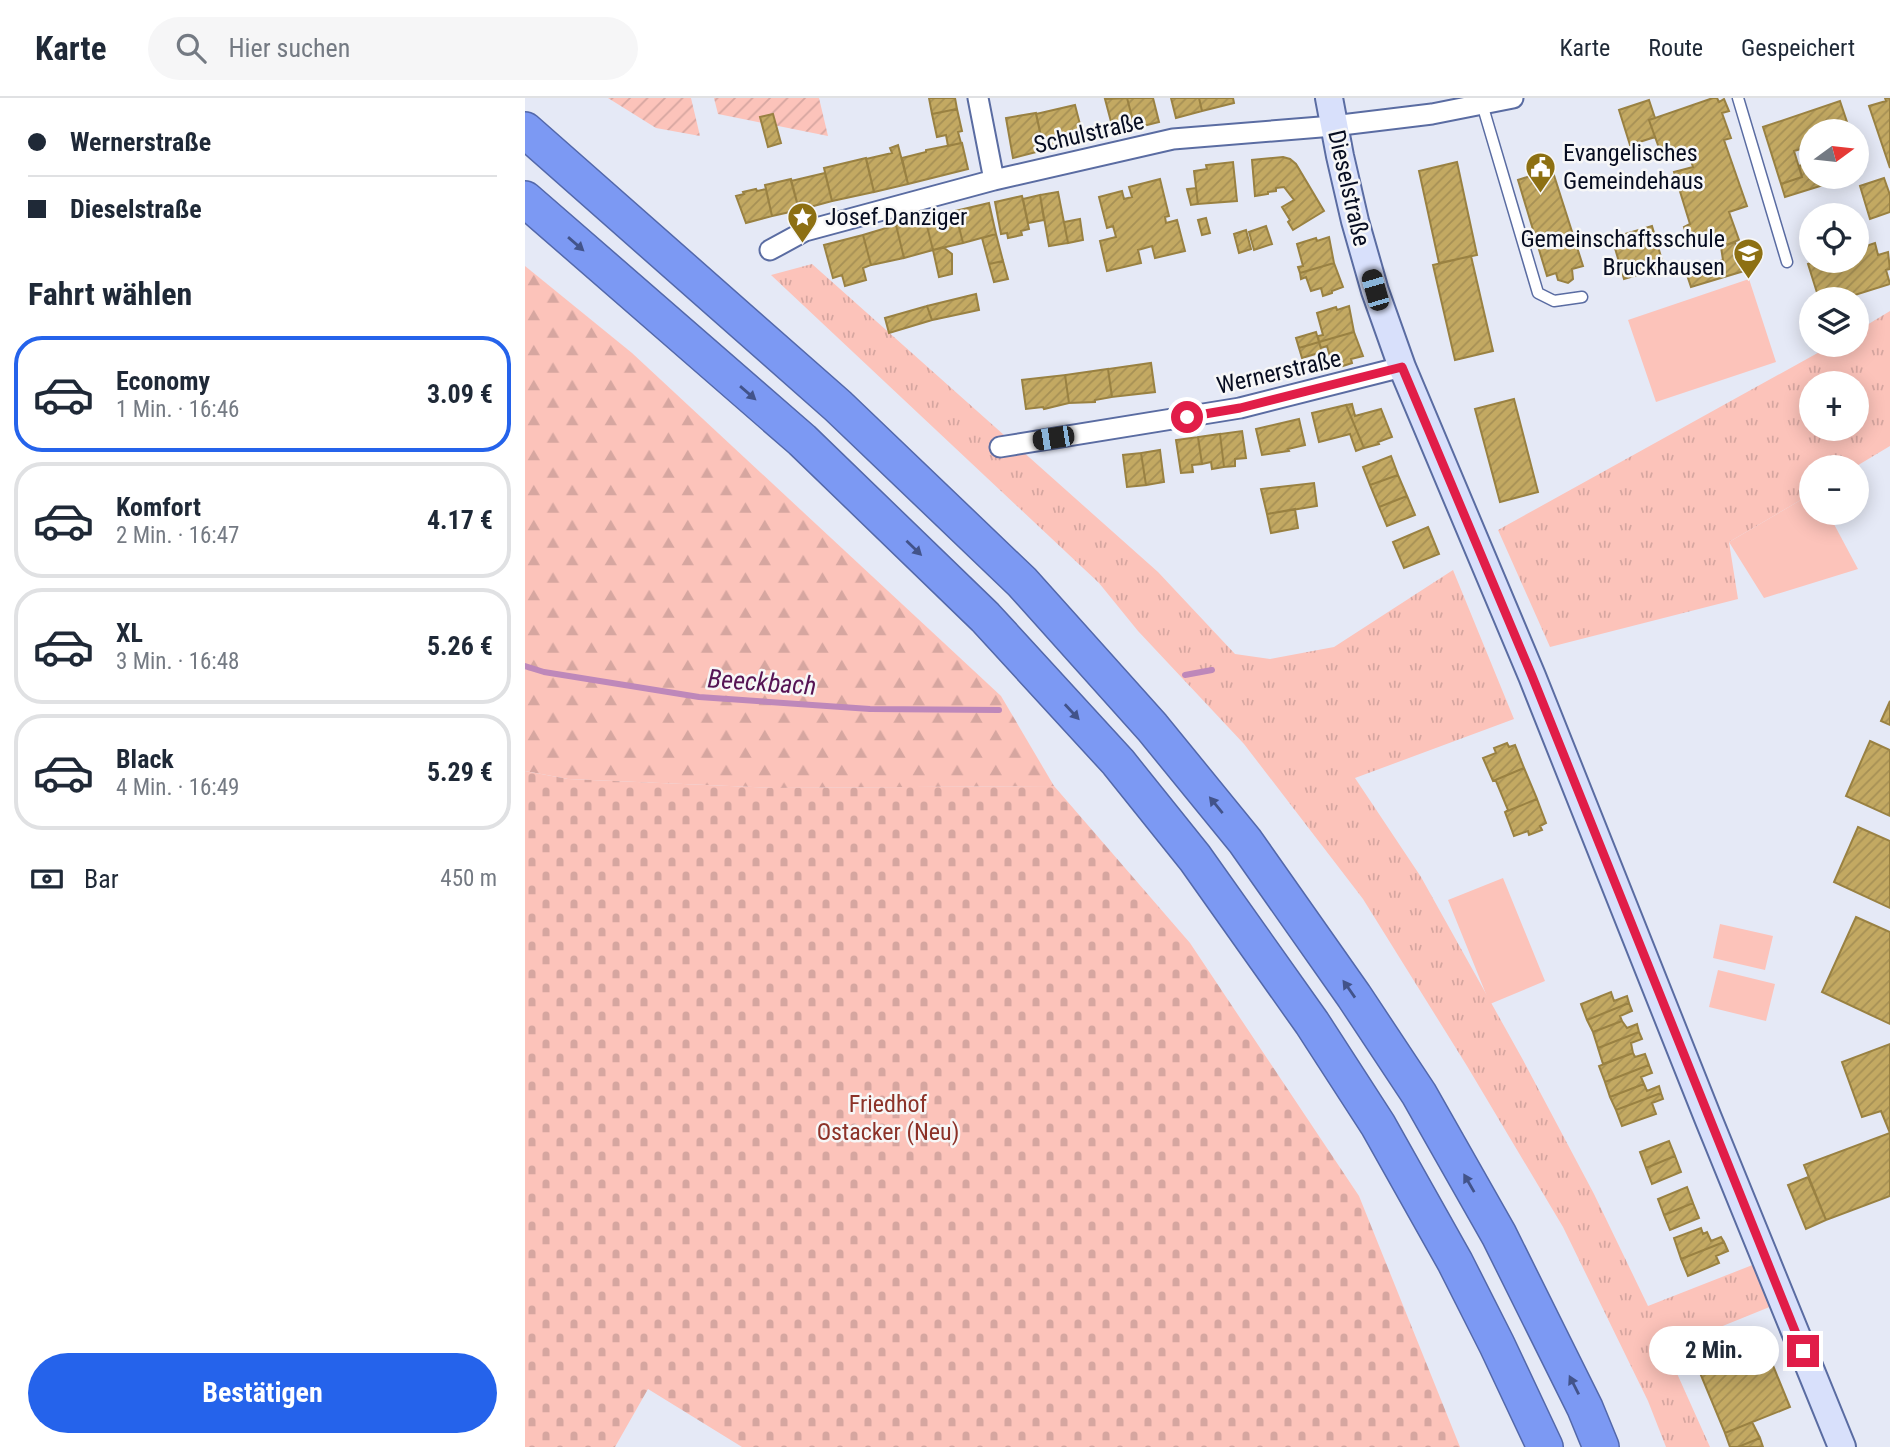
<!DOCTYPE html>
<html lang="de">
<head>
<meta charset="utf-8">
<style>
	body { margin:0; font-family:"Roboto Condensed",sans-serif; background:#f6f6f7; color:#1f2937; height:100vh; display:flex; flex-direction:column; font-size:26px; white-space:nowrap }
	* { box-sizing:border-box; margin:0 }
	p { font-size:23px; color:#747a83 }
	.icon { flex:none; width:38px; height:38px; fill:none; stroke:currentColor; stroke-width:2; stroke-linecap:round; stroke-linejoin:round }
	.map { position:relative; flex:1; overflow:hidden }
	.side { display:flex; flex-direction:column; background:#fff; width:525px }
	.side>* { flex:none }
	.banner { display:grid; align-content:center; height:154px; padding:0 28px; background:#fff }
	.needle { width:46px; rotate:75deg }
	.tools { position:absolute; left:1274px; top:21px; display:grid; gap:14px }
	.tools a { display:grid; place-items:center; width:70px; height:70px; border-radius:50%; background:#fff; box-shadow:0 4px 18px #0003; font-size:35px }
	.end { position:absolute; width:32px; height:32px; margin:-16px; border:9px solid #e11d48; background:#fff; box-shadow:0 0 0 4px #fff }
	.from { border-radius:50% }
	.bubble { position:absolute; height:49px; border-radius:24px; background:#fff; box-shadow:0 4px 18px #0003; font-size:23px; font-weight:700; line-height:49px; text-align:center }
	.car { position:absolute; width:21px; height:42px; margin:-21px -10px; border-radius:9px; box-shadow:0 0 5px 2px #0007; background:linear-gradient(#222 24%,#8ab4d8 0 40%,#222 0 76%,#8ab4d8 0 86%,#222 0) }
	.banner b { display:flex; align-items:center; gap:24px; height:66px; font-size:26px }
	.banner b+b { border-top:2px solid #e0e1e3 }
	.banner i { width:18px; height:18px; background:#1f2937 }
	ul { padding:0; list-style:none }
	li { display:flex; align-items:center; gap:21px; height:116px; margin:0 14px 10px; padding:0 14px; border:4px solid #e0e1e3; border-radius:28px }
	li div { flex:1 }
	li b { display:block; font-size:26px }
	li em { font-style:normal; font-weight:700 }
	li.selected { border-color:#2563eb }
	li>.icon { width:63px; height:63px; stroke-width:1.5 }
	h2 { padding:0 28px; font-size:32px; line-height:84px }
	.pay { display:flex; align-items:center; gap:18px; height:77px; padding:0 28px; font-size:26px }
	.pay p { margin-inline-start:auto }
	.action { display:flex; gap:14px; margin-top:auto; padding:14px 28px }
	.action a { flex:1; height:80px; border-radius:42px; background:#2563eb; color:#fff; font-size:28px; font-weight:700; line-height:80px; text-align:center }
	header { display:flex; align-items:center; gap:42px; box-sizing:border-box; height:98px; padding:0 35px; background:#fff; border-bottom:2px solid #e0e1e3 }
	header strong { font-size:33px }
	nav { display:flex; gap:38px; margin-inline-start:auto; font-size:24px }
	.search { width:490px; height:63px; background:#f6f6f7; display:flex; align-items:center; gap:18px; box-sizing:border-box; padding:0 24px; border-radius:38px; color:#747a83; font-size:26px }
	main { display:flex; flex:1; min-height:0 }
	.map>svg:first-child { display:block }
	.forest { fill:url(#forest-firs) }
	.cemetery { fill:url(#cemetery-stones) }
	.park { fill:url(#park-tufts); fill-rule:evenodd }
	.garden { fill:url(#garden-furrows) }
	.pitch { fill:#fcc3ba }
	.lines { fill:none; stroke-linecap:round; stroke-linejoin:round }
	.stream { stroke:#be88ba; stroke-width:6 }
	.building { fill:url(#building-hatch); stroke:#998142; stroke-width:2 }
	.lane-casing { stroke:#5a6ca2; stroke-width:13 }
	.street-casing { stroke:#5a6ca2; stroke-width:23 }
	.secondary-casing { stroke:#5a6ca2; stroke-width:30 }
	.highway-casing { stroke:#5368aa; stroke-width:38 }
	.lane { stroke:#fff; stroke-width:10 }
	.street { stroke:#fff; stroke-width:19 }
	.secondary { stroke:#d8e0fb; stroke-width:26 }
	.highway { stroke:#7c99f3; stroke-width:35 }
	.oneway { fill:#42538a }
	.route { stroke:#e11d48; stroke-width:9 }
	.labels { text-anchor:middle; stroke-width:5; stroke-linejoin:round; paint-order:stroke }
	.street-label { font-size:24px; fill:#070d21; stroke:#f7f7f7 }
	.poi-label { font-size:24px; fill:#070d21; stroke:#f7f7f7; text-anchor:start }
	.park-label { font-size:24px; fill:#8c3228; stroke:#f7f7f7 }
	.water-label { font-size:26px; font-style:italic; fill:#561454; stroke:#f7f7f7 }
</style>
</head>
<body>
<header>
<strong>Karte</strong>
<div class="search"><svg class="icon" aria-label="search" viewBox="0 0 24 24"><circle cx="10" cy="10" r="6"/><path d="M15 15l6 6"/></svg>Hier suchen</div>
<nav><a>Karte</a><a>Route</a><a>Gespeichert</a></nav>
</header>
<main>
<section class="side">
<div class="banner">
<b><i class="from"></i>Wernerstraße</b>
<b><i></i>Dieselstraße</b>
</div>
<h2>Fahrt wählen</h2>
<ul>
<li class="selected"><svg class="icon" aria-label="car" viewBox="0 0 24 24"><path d="M5 17H2v-5l4-1 3-4h7l3 4 3 1v5h-3M9 17h6M6 11h13"/><circle cx="7" cy="17" r="2"/><circle cx="17" cy="17" r="2"/></svg><div><b>Economy</b><p>1 Min. · 16:46</p></div><em>3.09 €</em></li>
<li><svg class="icon" aria-label="car" viewBox="0 0 24 24"><path d="M5 17H2v-5l4-1 3-4h7l3 4 3 1v5h-3M9 17h6M6 11h13"/><circle cx="7" cy="17" r="2"/><circle cx="17" cy="17" r="2"/></svg><div><b>Komfort</b><p>2 Min. · 16:47</p></div><em>4.17 €</em></li>
<li><svg class="icon" aria-label="car" viewBox="0 0 24 24"><path d="M5 17H2v-5l4-1 3-4h7l3 4 3 1v5h-3M9 17h6M6 11h13"/><circle cx="7" cy="17" r="2"/><circle cx="17" cy="17" r="2"/></svg><div><b>XL</b><p>3 Min. · 16:48</p></div><em>5.26 €</em></li>
<li><svg class="icon" aria-label="car" viewBox="0 0 24 24"><path d="M5 17H2v-5l4-1 3-4h7l3 4 3 1v5h-3M9 17h6M6 11h13"/><circle cx="7" cy="17" r="2"/><circle cx="17" cy="17" r="2"/></svg><div><b>Black</b><p>4 Min. · 16:49</p></div><em>5.29 €</em></li>
</ul>
<div class="pay"><svg class="icon" aria-label="cash" viewBox="0 0 24 24"><path d="M3 7h18v10H3z"/><circle cx="12" cy="12" r="2"/></svg>Bar<p>450 m</p></div>
<div class="action"><a>Bestätigen</a></div>
</section>
<div class="map">
<svg width="1365" height="1349" viewBox="0 0 1365 1349">
	<defs>
		<pattern id="forest-firs" width="22" height="20" patternUnits="userSpaceOnUse" patternTransform="scale(1.75)"><rect width="22" height="20" fill="#fcc3ba"/><path d="M5 1l3.5 6h-7zM16 11l3.5 6h-7z" fill="#d6a6a0"/></pattern>
		<pattern id="cemetery-stones" width="16" height="16" patternUnits="userSpaceOnUse" patternTransform="scale(1.75)"><rect width="16" height="16" fill="#fcc3ba"/><path d="M2 7V4a2 2 0 0 1 4 0v3zM10 15v-3a2 2 0 0 1 4 0v3z" fill="#d6a6a0"/></pattern>
		<pattern id="park-tufts" width="24" height="20" patternUnits="userSpaceOnUse" patternTransform="scale(1.75)"><rect width="24" height="20" fill="#fcc3ba"/><path d="M3 7l-1-3M5 7V3M7 7l1-3M15 17l-1-3M17 17v-4M19 17l1-3" fill="none" stroke="#d6a6a0"/></pattern>
		<pattern id="garden-furrows" width="10" height="10" patternUnits="userSpaceOnUse" patternTransform="scale(1.75)"><rect width="10" height="10" fill="#fcc3ba"/><path d="M-1 1l2-2M0 10L10 0M9 11l2-2" fill="none" stroke="#d6a6a0"/></pattern>
		<pattern id="building-hatch" width="6" height="6" patternUnits="userSpaceOnUse" patternTransform="scale(1.75)"><rect width="6" height="6" fill="#c3a962"/><path d="M-1 1l2-2M0 6l6-6M5 7l2-2" fill="none" stroke="#a69055"/></pattern>
	</defs>
	<rect width="100%" height="100%" fill="#e5e9f6"/>
	<path class="forest" d="M0,168L107,255L476,598L529,688L249,690L43,681L0,673Z"/>
	<path class="cemetery" d="M0,673L43,681L249,690L529,688L665,845L834,1098L935,1349H217L123,1291L90,1349H0Z"/>
	<path class="park" d="M287,166L633,474L710,556L745,561L809,549L928,472L989,621L830,680L896,779L998,962L1069,1096L1123,1208L1230,1166L1247,1208L1141,1251L1185,1349H1141L1123,1303L1038,1129L942,968L838,801L719,646L613,533L574,485L246,177Z
		M1365,213V348L1330,369H1286V396L1204,444L1213,501L1025,549L973,432L1307,247H1332V233ZM1286,285H1332V331H1286Z"/>
	<path class="garden" d="M83,0H166L175,38L131,30Z
		M189,0H294L303,38L193,16Z"/>
	<path class="pitch" d="M1224,181L1251,264L1131,304L1103,222Z
		M1286,396V415H1303L1333,471L1239,500L1204,444Z
		M978,780L1020,883L965,906L923,802Z
		M1195,826L1248,838L1240,872L1188,860Z
		M1193,872L1250,886L1241,923L1184,909Z"/>
	<g class="lines">
		<path class="stream" d="M0,568L19,574L174,599L345,611L474,612
			M660,577L687,572"/>
	</g>
	<path class="building" d="M404,0H430L432,11L407,16Z
		M602,0L610,30L589,35L580,1Z
		M602,0H628L634,24L610,30Z
		M646,0H674L677,13L651,20Z
		M674,0H708L709,5L677,13Z
		M1188,0H1192L1194,4L1199,1L1204,13L1197,15L1206,40L1199,42L1222,108L1204,114L1214,142L1196,149L1193,141L1166,150L1159,129L1165,126L1149,74L1168,69L1162,51L1138,61L1124,22Z
		M1360,0H1365V70L1344,8L1361,3Z
		M1124,2L1130,20L1124,22L1130,39L1105,47L1094,12Z
		M1315,3L1325,33H1286V48L1269,53L1277,79L1256,86L1238,29Z
		M550,7L559,42L519,52L511,16Z
		M432,11L437,33L433,34L436,45L423,48L421,37L412,39L407,16Z
		M511,15L519,52L488,60L481,20Z
		M248,16L256,45L243,49L235,19Z
		M437,45L443,71L383,86L377,60L401,54V52Z
		M373,47L383,86L349,94L341,61L367,55L365,50Z
		M758,59L765,61L771,66L799,113L768,132L763,124L765,122L757,109L769,102L759,89L751,90V93L743,94V96L730,98L727,62Z
		M341,60L349,94L307,103L299,70Z
		M708,64L712,103L673,106L669,73L682,71L681,67Z
		M932,64L952,157L914,165L894,73Z
		M1286,64V79H1324L1260,99L1256,86L1277,79L1274,68Z
		M1027,71L1058,168L1047,171L1048,181L1043,185L1033,182L1031,175L1022,178L993,82Z
		M300,75L307,103L274,112L266,83Z
		M1359,80L1365,97V114L1345,121L1335,88Z
		M266,81L274,112L247,118L240,87Z
		M635,81L644,118L640,119L641,125L652,122L660,153L630,160L627,148L613,152L616,165L582,173L575,143L591,139L588,128L582,130L574,99L597,93L599,101L607,99L604,89Z
		M671,90L673,106L666,107L662,91Z
		M231,91L232,93L241,91L247,118L221,125L211,98L219,96L218,94Z
		M533,94L543,145L524,148L515,97Z
		M515,97L519,122L503,125L498,101Z
		M497,98L504,131L496,133L497,137L483,140L482,135L476,136L470,104Z
		M464,105L471,136L438,145L430,113Z
		M430,113L438,145L408,152L400,120Z
		M400,120L408,152L379,160L371,127Z
		M681,120L685,135L677,137L673,122Z
		M555,121L558,142L543,145L539,124Z
		M371,127L379,160L346,167L338,137Z
		M741,128L747,146L729,152L724,134Z
		M1127,128L1139,169L1099,181L1087,140Z
		M721,132L726,151L714,155L709,136Z
		M471,136L478,163L464,166L457,140Z
		M338,137L346,167L338,170L341,182L320,188L317,177L308,180L299,147Z
		M804,139L809,165L775,175L773,169L778,168L772,146L791,140L792,143Z
		M1210,144L1219,173L1166,189L1161,174L1198,162L1196,149Z
		M1350,145L1353,157L1363,154L1365,171L1361,172L1365,186L1317,201H1294L1283,166L1292,163H1332V151Z
		M418,149L427,156V176L414,179L408,152Z
		M946,158L968,253L930,262L908,167Z
		M478,163L483,181L469,184L464,166Z
		M809,165L818,189L807,193V195L798,198L796,190L786,193L781,179L776,181L775,175Z
		M451,196L454,212L407,222L402,208Z
		M402,208L407,222L364,235L360,220Z
		M824,208L829,234L794,244L793,238L798,237L792,215L811,209L812,212Z
		M791,234L794,244L774,250L771,240Z
		M829,234L838,258L826,261L827,265L818,268L815,259L806,262L802,248L796,250L794,244Z
		M794,244L797,254L777,260L774,250Z
		M626,265L630,294L587,299L583,271Z
		M583,271L587,299L570,302V304L544,305L540,277Z
		M540,277L544,305L519,311L518,309L501,311L497,282Z
		M989,301L1013,394L975,404L950,311Z
		M827,306L830,318L856,311L867,339L853,344L854,346L839,350L821,307Z
		M821,307L839,350L831,353L825,336L794,344L787,315Z
		M774,321L780,347L763,351L764,353L737,357L731,331Z
		M717,333L721,360L710,361V368L699,369L695,336Z
		M695,336L699,369L687,371L686,364L677,366L673,339Z
		M673,339L677,366L667,367L668,374L656,375L651,342Z
		M635,352L639,384L621,387L616,355Z
		M616,355L621,387L602,389L598,357Z
		M866,358L873,377L845,387L838,369Z
		M873,377L882,398L854,409L845,387Z
		M789,385L792,408L742,416L736,391Z
		M882,398L890,417L862,428L854,409Z
		M770,411L773,430L746,435L742,416Z
		M903,429L914,456L879,470L868,444Z
		M1365,603V627L1356,623Z
		M1345,643L1365,652V718L1321,698Z
		M982,645L984,649L990,647L999,670L968,683L958,660L971,655L969,650Z
		M999,670L1012,701L980,714L983,712L971,683H968Z
		M1012,701L1021,725L1015,728L1017,732L1004,737L1003,733L989,738L980,714Z
		M1333,729L1365,743V810L1309,784Z
		M1331,819L1365,834V926L1297,894Z
		M1086,894L1089,903L1102,898L1104,905L1062,922L1056,906Z
		M1104,905L1107,913L1095,918L1097,923L1068,934L1062,922Z
		M1097,923L1102,930L1112,926L1114,934L1073,950L1068,934Z
		M1114,934L1117,941L1106,945L1108,955L1078,966L1073,950Z
		M1365,946V1098L1301,1122L1279,1067L1365,1035L1356,1013L1337,1019L1317,964Z
		M1108,955L1110,959L1120,956L1124,967L1080,984L1074,968Z
		M1124,967L1127,975L1116,979L1119,986L1085,999L1080,984Z
		M1119,986L1122,993L1134,988L1136,995L1091,1012L1085,999Z
		M1136,995L1138,1001L1127,1005L1131,1016L1097,1028L1091,1012Z
		M1144,1043L1150,1058L1121,1070L1115,1054Z
		M1150,1058L1156,1074L1127,1086L1121,1070Z
		M1283,1079L1301,1122L1281,1131L1263,1087Z
		M1162,1089L1168,1105L1139,1117L1133,1101Z
		M1168,1105L1174,1120L1145,1132L1139,1117Z
		M1176,1130L1178,1136L1182,1134L1186,1143L1196,1139L1199,1144L1156,1161L1149,1140Z
		M1199,1144L1203,1153L1191,1158L1194,1165L1163,1178L1156,1161Z
		M1233,1231L1265,1309L1200,1335L1168,1258Z
		M1227,1324L1235,1340L1213,1349H1205L1200,1335Z
		M1235,1340L1238,1349H1213Z"/>
	<g class="lines">
		<defs>
			<path id="lane" d="M1213,0L1262,164
				M957,6L1013,195L1029,203L1057,199"/>
			<path id="street" d="M453,0L469,82
				M245,152L280,133L469,82L648,41L808,28L907,16L988,0
				M475,349L715,310L877,269"/>
			<path id="secondary" d="M804,0L815,58L830,123L850,193L877,269L1007,578L1183,1020L1317,1349"/>
			<path id="highway" d="M0,32L313,308L497,484L627,629L720,743L829,898L894,996L974,1137L1060,1310L1076,1349
				M0,101L277,342L460,519L593,664L670,760L787,925L853,1027L930,1164L972,1247L1020,1349"/>
		</defs>
		<use href="#lane" class="lane-casing"/>
		<use href="#street" class="street-casing"/>
		<use href="#secondary" class="secondary-casing"/>
		<use href="#highway" class="highway-casing"/>
		<use href="#lane" class="lane"/>
		<use href="#street" class="street"/>
		<use href="#secondary" class="secondary"/>
		<use href="#highway" class="highway"/>
	</g>
	<defs><path id="oneway-solid" d="M-6-.8H1V-3.2L6.5 0L1 3.2V.8H-6Z" transform="scale(1.75)"/></defs>
	<g class="oneway">
		<use href="#oneway-solid" transform="translate(51 146) rotate(41)"/>
		<use href="#oneway-solid" transform="translate(223 295) rotate(41)"/>
		<use href="#oneway-solid" transform="translate(389 450) rotate(44)"/>
		<use href="#oneway-solid" transform="translate(547 614) rotate(47)"/>
		<use href="#oneway-solid" transform="translate(691 707) rotate(-129)"/>
		<use href="#oneway-solid" transform="translate(824 891) rotate(-125)"/>
		<use href="#oneway-solid" transform="translate(944 1085) rotate(-120)"/>
		<use href="#oneway-solid" transform="translate(1049 1287) rotate(-117)"/>
	</g>
	<g class="lines">
		<path class="route" d="M662,319L715,310L877,269L1007,578L1278,1253"/>
	</g>
	<defs>
		<symbol id="civic-pin" viewBox="-11 -11 22 30"><path d="M0 17L-7.5 6A9.5 9.5 0 1 1 7.5 6Z" fill="#8d7013" stroke="#f7f7f7"/><path d="M-.6-6.5H3V-4.5H.6V-3L4-1V1h2V6H-6V1h2V-1L-.6-3ZM-1.2 2.5V6h2.4V2.5Z" fill="#fff"/></symbol>
		<symbol id="sight-pin" viewBox="-11 -11 22 30"><path d="M0 17L-7.5 6A9.5 9.5 0 1 1 7.5 6Z" fill="#8d7013" stroke="#f7f7f7"/><path d="M0-6L1.8-2.2L6-1.7L2.9 1.2L3.7 5.4L0 3.3L-3.7 5.4L-2.9 1.2L-6-1.7L-1.8-2.2Z" fill="#fff"/></symbol>
		<symbol id="school-pin" viewBox="-11 -11 22 30"><path d="M0 17L-7.5 6A9.5 9.5 0 1 1 7.5 6Z" fill="#8d7013" stroke="#f7f7f7"/><path d="M0-5L7-2L0 1L-7-2ZM-4 1L0 2.5L4 1V4Q0 6-4 4Z" fill="#fff"/></symbol>
	</defs>
	<g fill-rule="evenodd">
		<use href="#civic-pin" x="998" y="52" width="35" height="47"/>
		<use href="#sight-pin" x="260" y="102" width="35" height="47"/>
		<use href="#school-pin" x="1206" y="138" width="35" height="47"/>
	</g>
	<g class="labels">
		<g class="street-label">
			<text transform="translate(564 35) rotate(-13)" y="8">Schulstraße</text>
			<text transform="translate(824 90) rotate(77)" y="8">Dieselstraße</text>
			<text transform="translate(754 274) rotate(-13)" y="8">Wernerstraße</text>
		</g>
		<g class="poi-label">
			<text x="1038" y="63">Evangelisches<tspan x="1038" dy="28">Gemeindehaus</tspan></text>
			<text x="300" y="127">Josef Danziger</text>
			<text x="1200" y="149" text-anchor="end">Gemeinschaftsschule<tspan x="1200" dy="28">Bruckhausen</tspan></text>
		</g>
		<g class="park-label">
			<text x="363" y="1014">Friedhof<tspan x="363" dy="28">Ostacker (Neu)</tspan></text>
		</g>
		<g class="water-label">
			<text transform="translate(237 584) rotate(4)" y="9">Beeckbach</text>
		</g>
	</g>
</svg>
<div class="tools">
<a><svg class="needle" viewBox="-14 -14 28 28"><path d="M0-13l5 13h-10z" fill="#e53935"/><path d="M0 13l5-13h-10z" fill="#747a83"/></svg></a>
<a><svg class="icon" aria-label="locate" viewBox="0 0 24 24"><circle cx="12" cy="12" r="6"/><path d="M12 2v4M12 18v4M2 12h4M18 12h4"/></svg></a>
<a><svg class="icon" aria-label="layers" viewBox="0 0 24 24"><path d="M12 4l9 5-9 5-9-5zM3 14l9 5 9-5"/></svg></a>
<a>+</a>
<a>−</a>
</div>
<i class="end from" style="left:662px;top:319px"></i>
<i class="end" style="left:1278px;top:1253px"></i>
<div class="bubble" style="left:1124px;top:1228px;width:130px">2 Min.</div>
<i class="car" style="left:850px;top:192px;rotate:344deg"></i>
<i class="car" style="left:528px;top:340px;rotate:261deg"></i>
</div>
</main>
</body>
</html>
